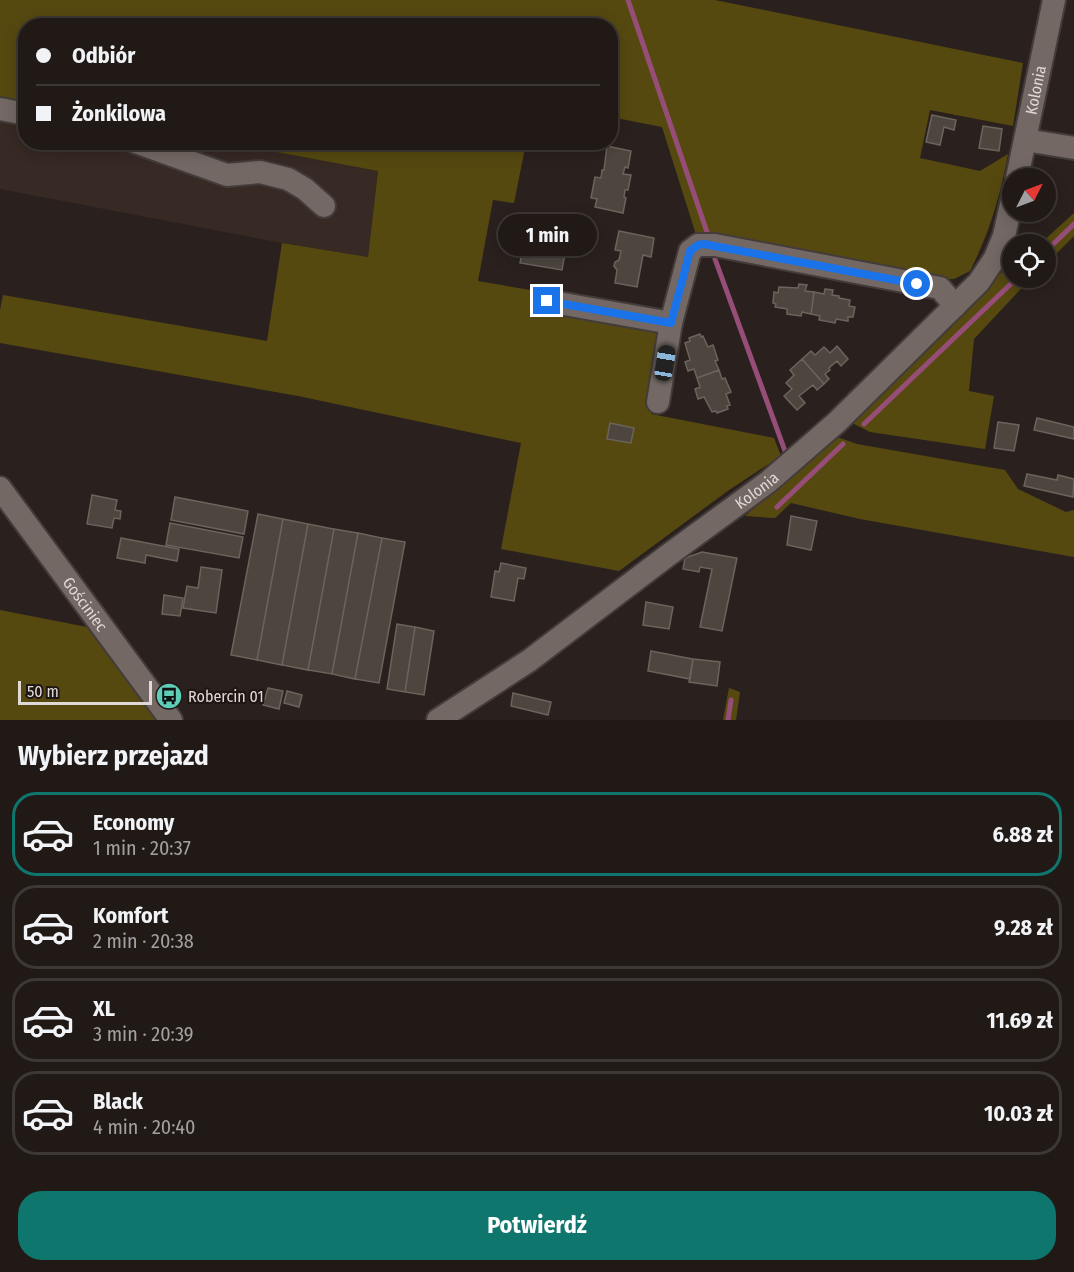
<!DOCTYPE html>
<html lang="pl">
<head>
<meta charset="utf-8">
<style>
	body { margin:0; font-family:"Fira Sans Condensed",sans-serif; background:#28221f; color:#f1f3f6; height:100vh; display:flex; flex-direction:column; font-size:22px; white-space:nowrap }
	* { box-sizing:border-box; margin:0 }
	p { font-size:20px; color:#a2a0a1 }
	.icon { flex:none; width:33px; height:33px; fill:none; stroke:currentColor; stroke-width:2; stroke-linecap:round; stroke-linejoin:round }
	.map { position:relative; height:720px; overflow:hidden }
	.side { display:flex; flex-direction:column; background:#201916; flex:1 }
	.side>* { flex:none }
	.banner { position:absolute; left:18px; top:18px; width:600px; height:132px; border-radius:24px; box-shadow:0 3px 15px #0003,0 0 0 2px #3d3835; display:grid; align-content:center; height:132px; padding:0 18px; background:#201916 }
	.needle { width:39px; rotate:48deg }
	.tools { position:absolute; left:1002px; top:168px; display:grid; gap:12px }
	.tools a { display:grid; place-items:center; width:54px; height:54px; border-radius:50%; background:#201916; box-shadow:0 3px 15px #0003,0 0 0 2px #3d3835; font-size:30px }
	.scale { position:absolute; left:18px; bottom:15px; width:134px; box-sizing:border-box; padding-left:6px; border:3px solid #dfd9d7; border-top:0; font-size:16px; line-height:21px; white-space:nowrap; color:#dfd9d7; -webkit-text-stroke:4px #201714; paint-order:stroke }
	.end { position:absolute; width:27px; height:27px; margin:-14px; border:8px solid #1a73e8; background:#fff; box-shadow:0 0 0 3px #fff }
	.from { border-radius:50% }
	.bubble { position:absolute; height:42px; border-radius:21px; background:#201916; box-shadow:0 3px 15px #0003,0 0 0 2px #3d3835; font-size:20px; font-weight:700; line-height:42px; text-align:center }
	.car { position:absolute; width:18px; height:36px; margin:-18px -9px; border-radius:8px; box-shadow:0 0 4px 2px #0007; background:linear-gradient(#222 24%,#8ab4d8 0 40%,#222 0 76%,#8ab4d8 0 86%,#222 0) }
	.banner b { display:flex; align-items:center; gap:21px; height:57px; font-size:22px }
	.banner b+b { border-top:2px solid #3d3835 }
	.banner i { width:15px; height:15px; background:#f1f3f6 }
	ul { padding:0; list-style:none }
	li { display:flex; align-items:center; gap:18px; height:84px; margin:0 12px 9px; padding:0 6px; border:3px solid #3d3835; border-radius:24px }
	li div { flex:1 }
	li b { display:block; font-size:22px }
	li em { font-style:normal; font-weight:700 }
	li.on { border-color:#0f766e }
	li>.icon { width:54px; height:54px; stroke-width:1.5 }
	h2 { padding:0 18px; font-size:27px; line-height:72px }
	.cta { display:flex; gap:12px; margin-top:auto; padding:12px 18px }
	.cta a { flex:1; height:69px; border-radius:24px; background:#0f766e; color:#fff; font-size:24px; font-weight:700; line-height:69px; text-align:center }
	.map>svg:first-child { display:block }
	.built { fill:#372924 }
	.green { fill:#564910 }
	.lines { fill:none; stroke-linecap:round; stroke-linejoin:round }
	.stream { stroke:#964e79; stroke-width:5 }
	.building { fill:#4d463f; stroke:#6b645c; stroke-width:1.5 }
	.minor-casing { stroke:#433c3a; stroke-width:26 }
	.minor { stroke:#736864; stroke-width:22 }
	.route { stroke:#1a73e8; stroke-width:8 }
	.labels { text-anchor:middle; stroke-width:4.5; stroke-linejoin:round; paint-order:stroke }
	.street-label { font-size:16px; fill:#dfd9d7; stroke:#201714 }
	.poi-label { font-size:16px; fill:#dfd9d7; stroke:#201714; text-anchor:start }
</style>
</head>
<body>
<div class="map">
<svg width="1074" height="720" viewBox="0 0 1074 720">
	<rect width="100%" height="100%" fill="#2a211e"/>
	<path class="built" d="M0,99L25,104L26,142L228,143L378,171L368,257L282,243L0,189Z"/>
	<path class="green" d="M0,0H715L1023,63L1013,126L930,110L920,158L980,171L1008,154C1001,194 989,234 970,271L954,279H943L697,238L662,127L611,117L610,26H26L25,104L0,99Z
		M228,143H526L514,203L493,200L478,281L542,292L661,330L651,414L774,438L781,456L729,490L619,571L501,549L521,443L298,396L0,343V310L3,295L267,341L282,243L368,257L378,171Z
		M1074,213V236L1046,264V244H1040Z
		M1007,267L1012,270V278H1031L974,339L969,391L994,396L985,449L870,432L850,422Z
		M834,436L857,444L1005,470L1018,489L1066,512L1074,510V557L860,519L791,503L775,518L745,516Z
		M0,610L87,627L158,720H0Z
		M729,688L740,692L736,720H723Z"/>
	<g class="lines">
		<path class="stream" d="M628,0L708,235
			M1046,251L1074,224
			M715,259L785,451
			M864,424L1017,278
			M777,507L843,444
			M728,720L731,700"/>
	</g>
	<path class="building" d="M932,115L956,120L954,130L944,127L940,145L926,142Z
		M983,126L1002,129L999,151L979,148Z
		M607,146L631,151L628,168L625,167L623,174L631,175L628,190H625L624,197L626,198L623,213L595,207L597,199L591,198L595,177L601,178L602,170H604Z
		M619,231L654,238L651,257L643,255L637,287L615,283L617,270L614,266L615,262L619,260L621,251L615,250Z
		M525,238L566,248L562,270L520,263Z
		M799,284L807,285L805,291L814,292L811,314L802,312L801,316L787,314V309L775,307L776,304L773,303L774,292L778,293L779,287L798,288Z
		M825,289L833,290L832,295L839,296V298L850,300L849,306L855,307L853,317H848V321L836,319L835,323L819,320L820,316L811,314L814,292L824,294Z
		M700,334L701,337L703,336L708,347L713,345L718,360L715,361L719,370L697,378L694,369L688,371L685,362L690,360L685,343L690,341L689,338Z
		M837,346L848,359L841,366L837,361L829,368L830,370L825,374L829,379L824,384L802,359L811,351L815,355L824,347L830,353Z
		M802,359L824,384L817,390L813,385L799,396L805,403L797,410L784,396L792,389L786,383L794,375L790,370Z
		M719,370L722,379L725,378L731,392L726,394L730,405L727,406L728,409L717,413L716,411L712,412L704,397L698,399L695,389L700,387L697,378Z
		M1037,418L1074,427V439L1034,430Z
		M998,422L1019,425L1014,451L994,448Z
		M610,423L634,428L631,443L607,439Z
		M1027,474L1057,480L1058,475L1074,479L1073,497L1024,486Z
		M92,495L117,500L115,510L121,511L120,519L114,518L112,528L87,524Z
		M175,497L248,511L244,534L171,520Z
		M258,514L283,519L257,660L231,655Z
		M791,516L817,521L811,550L787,545Z
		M283,519L308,524L282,665L257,660Z
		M170,523L243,537L239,558L166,545Z
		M308,524L334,529L308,670L282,665Z
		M334,529L358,533L332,674L308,670Z
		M358,533L382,538L355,679L332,674Z
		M121,538L179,549L177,561L146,555L145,563L117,558Z
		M382,538L405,542L379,683L355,679Z
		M702,552L737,558L722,631L700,627L712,569L700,567L699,572L683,569L685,558Z
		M501,563L526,568L524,579L518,578L514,601L491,597L495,571L499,572Z
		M201,567L222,570L216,613L183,608L187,586L198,588Z
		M164,595L183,598L180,616L162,614Z
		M646,602L673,607L669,629L643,625Z
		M397,624L415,627L405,692L387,689Z
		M415,627L434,631L424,695L405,692Z
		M651,651L693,659L690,679L648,671Z
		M693,659L720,662L717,686L689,682Z
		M268,688L283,691L279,709L263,705Z
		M287,691L302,695L299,707L284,703Z
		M513,693L551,702L548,715L511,706Z"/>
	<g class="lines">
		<defs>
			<g id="minor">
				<path d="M0,109L26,114"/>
				<path d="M1025,140L1074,148"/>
				<path d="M135,142L227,175L260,172L288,179L305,189L324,206"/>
				<path id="s1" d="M1017,178L1054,0"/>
				<path d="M547,301L671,323"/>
				<path d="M658,402L671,323L690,251L698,245H715L940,288L955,306"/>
				<path id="s2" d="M0,488L171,720"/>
				<path id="s3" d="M438,720L530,660L667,556L768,482L837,422L979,282L995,258L1004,236L1012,200"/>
			</g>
		</defs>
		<use href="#minor" class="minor-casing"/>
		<use href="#minor" class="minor"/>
	</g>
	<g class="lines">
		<path class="route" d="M547,301L671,323L690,251L698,245L704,244L917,284"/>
	</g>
	<defs>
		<symbol id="bus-disc" viewBox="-11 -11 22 22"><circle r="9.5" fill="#5eceb8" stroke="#201714"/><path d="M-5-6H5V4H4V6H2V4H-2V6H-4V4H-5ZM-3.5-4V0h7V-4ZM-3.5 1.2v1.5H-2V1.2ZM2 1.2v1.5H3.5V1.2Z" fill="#111"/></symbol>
	</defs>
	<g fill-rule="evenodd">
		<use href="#bus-disc" x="154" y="681" width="30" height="30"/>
	</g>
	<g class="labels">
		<g class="street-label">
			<text dy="6" stroke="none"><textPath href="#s1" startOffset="90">Kolonia</textPath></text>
			<text dy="6" stroke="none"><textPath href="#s3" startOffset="393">Kolonia</textPath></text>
			<text dy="6" stroke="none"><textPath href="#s2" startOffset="144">Gościniec</textPath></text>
		</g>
		<g class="poi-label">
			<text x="188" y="702">Robercin 01</text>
		</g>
	</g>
</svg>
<div class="tools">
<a><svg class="needle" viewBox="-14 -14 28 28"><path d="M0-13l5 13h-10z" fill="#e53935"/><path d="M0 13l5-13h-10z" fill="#a2a0a1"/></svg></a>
<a><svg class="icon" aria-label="locate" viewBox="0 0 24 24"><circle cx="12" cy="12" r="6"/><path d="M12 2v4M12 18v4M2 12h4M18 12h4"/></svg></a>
</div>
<div class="scale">50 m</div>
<i class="end from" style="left:917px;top:284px"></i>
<i class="end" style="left:547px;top:301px"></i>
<div class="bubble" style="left:498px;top:214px;width:99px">1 min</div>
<i class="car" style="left:665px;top:363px;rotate:9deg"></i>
<div class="banner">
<b><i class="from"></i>Odbiór</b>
<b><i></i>Żonkilowa</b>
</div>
</div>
<section class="side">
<h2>Wybierz przejazd</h2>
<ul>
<li class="on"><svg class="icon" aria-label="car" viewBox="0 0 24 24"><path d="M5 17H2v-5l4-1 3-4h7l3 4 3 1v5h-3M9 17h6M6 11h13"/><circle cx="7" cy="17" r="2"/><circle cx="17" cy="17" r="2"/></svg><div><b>Economy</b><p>1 min · 20:37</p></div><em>6.88 zł</em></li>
<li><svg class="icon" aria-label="car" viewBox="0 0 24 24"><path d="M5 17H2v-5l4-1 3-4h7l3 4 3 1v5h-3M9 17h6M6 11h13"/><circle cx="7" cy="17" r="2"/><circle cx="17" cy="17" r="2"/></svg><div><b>Komfort</b><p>2 min · 20:38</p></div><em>9.28 zł</em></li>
<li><svg class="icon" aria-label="car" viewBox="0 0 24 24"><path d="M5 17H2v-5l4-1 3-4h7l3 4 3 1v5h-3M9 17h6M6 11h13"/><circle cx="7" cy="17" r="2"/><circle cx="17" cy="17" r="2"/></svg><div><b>XL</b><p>3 min · 20:39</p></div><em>11.69 zł</em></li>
<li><svg class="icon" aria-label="car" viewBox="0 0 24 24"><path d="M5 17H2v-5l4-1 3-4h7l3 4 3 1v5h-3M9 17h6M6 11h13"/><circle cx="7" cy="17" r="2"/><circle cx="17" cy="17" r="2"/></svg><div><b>Black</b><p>4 min · 20:40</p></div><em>10.03 zł</em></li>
</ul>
<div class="cta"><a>Potwierdź</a></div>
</section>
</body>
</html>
